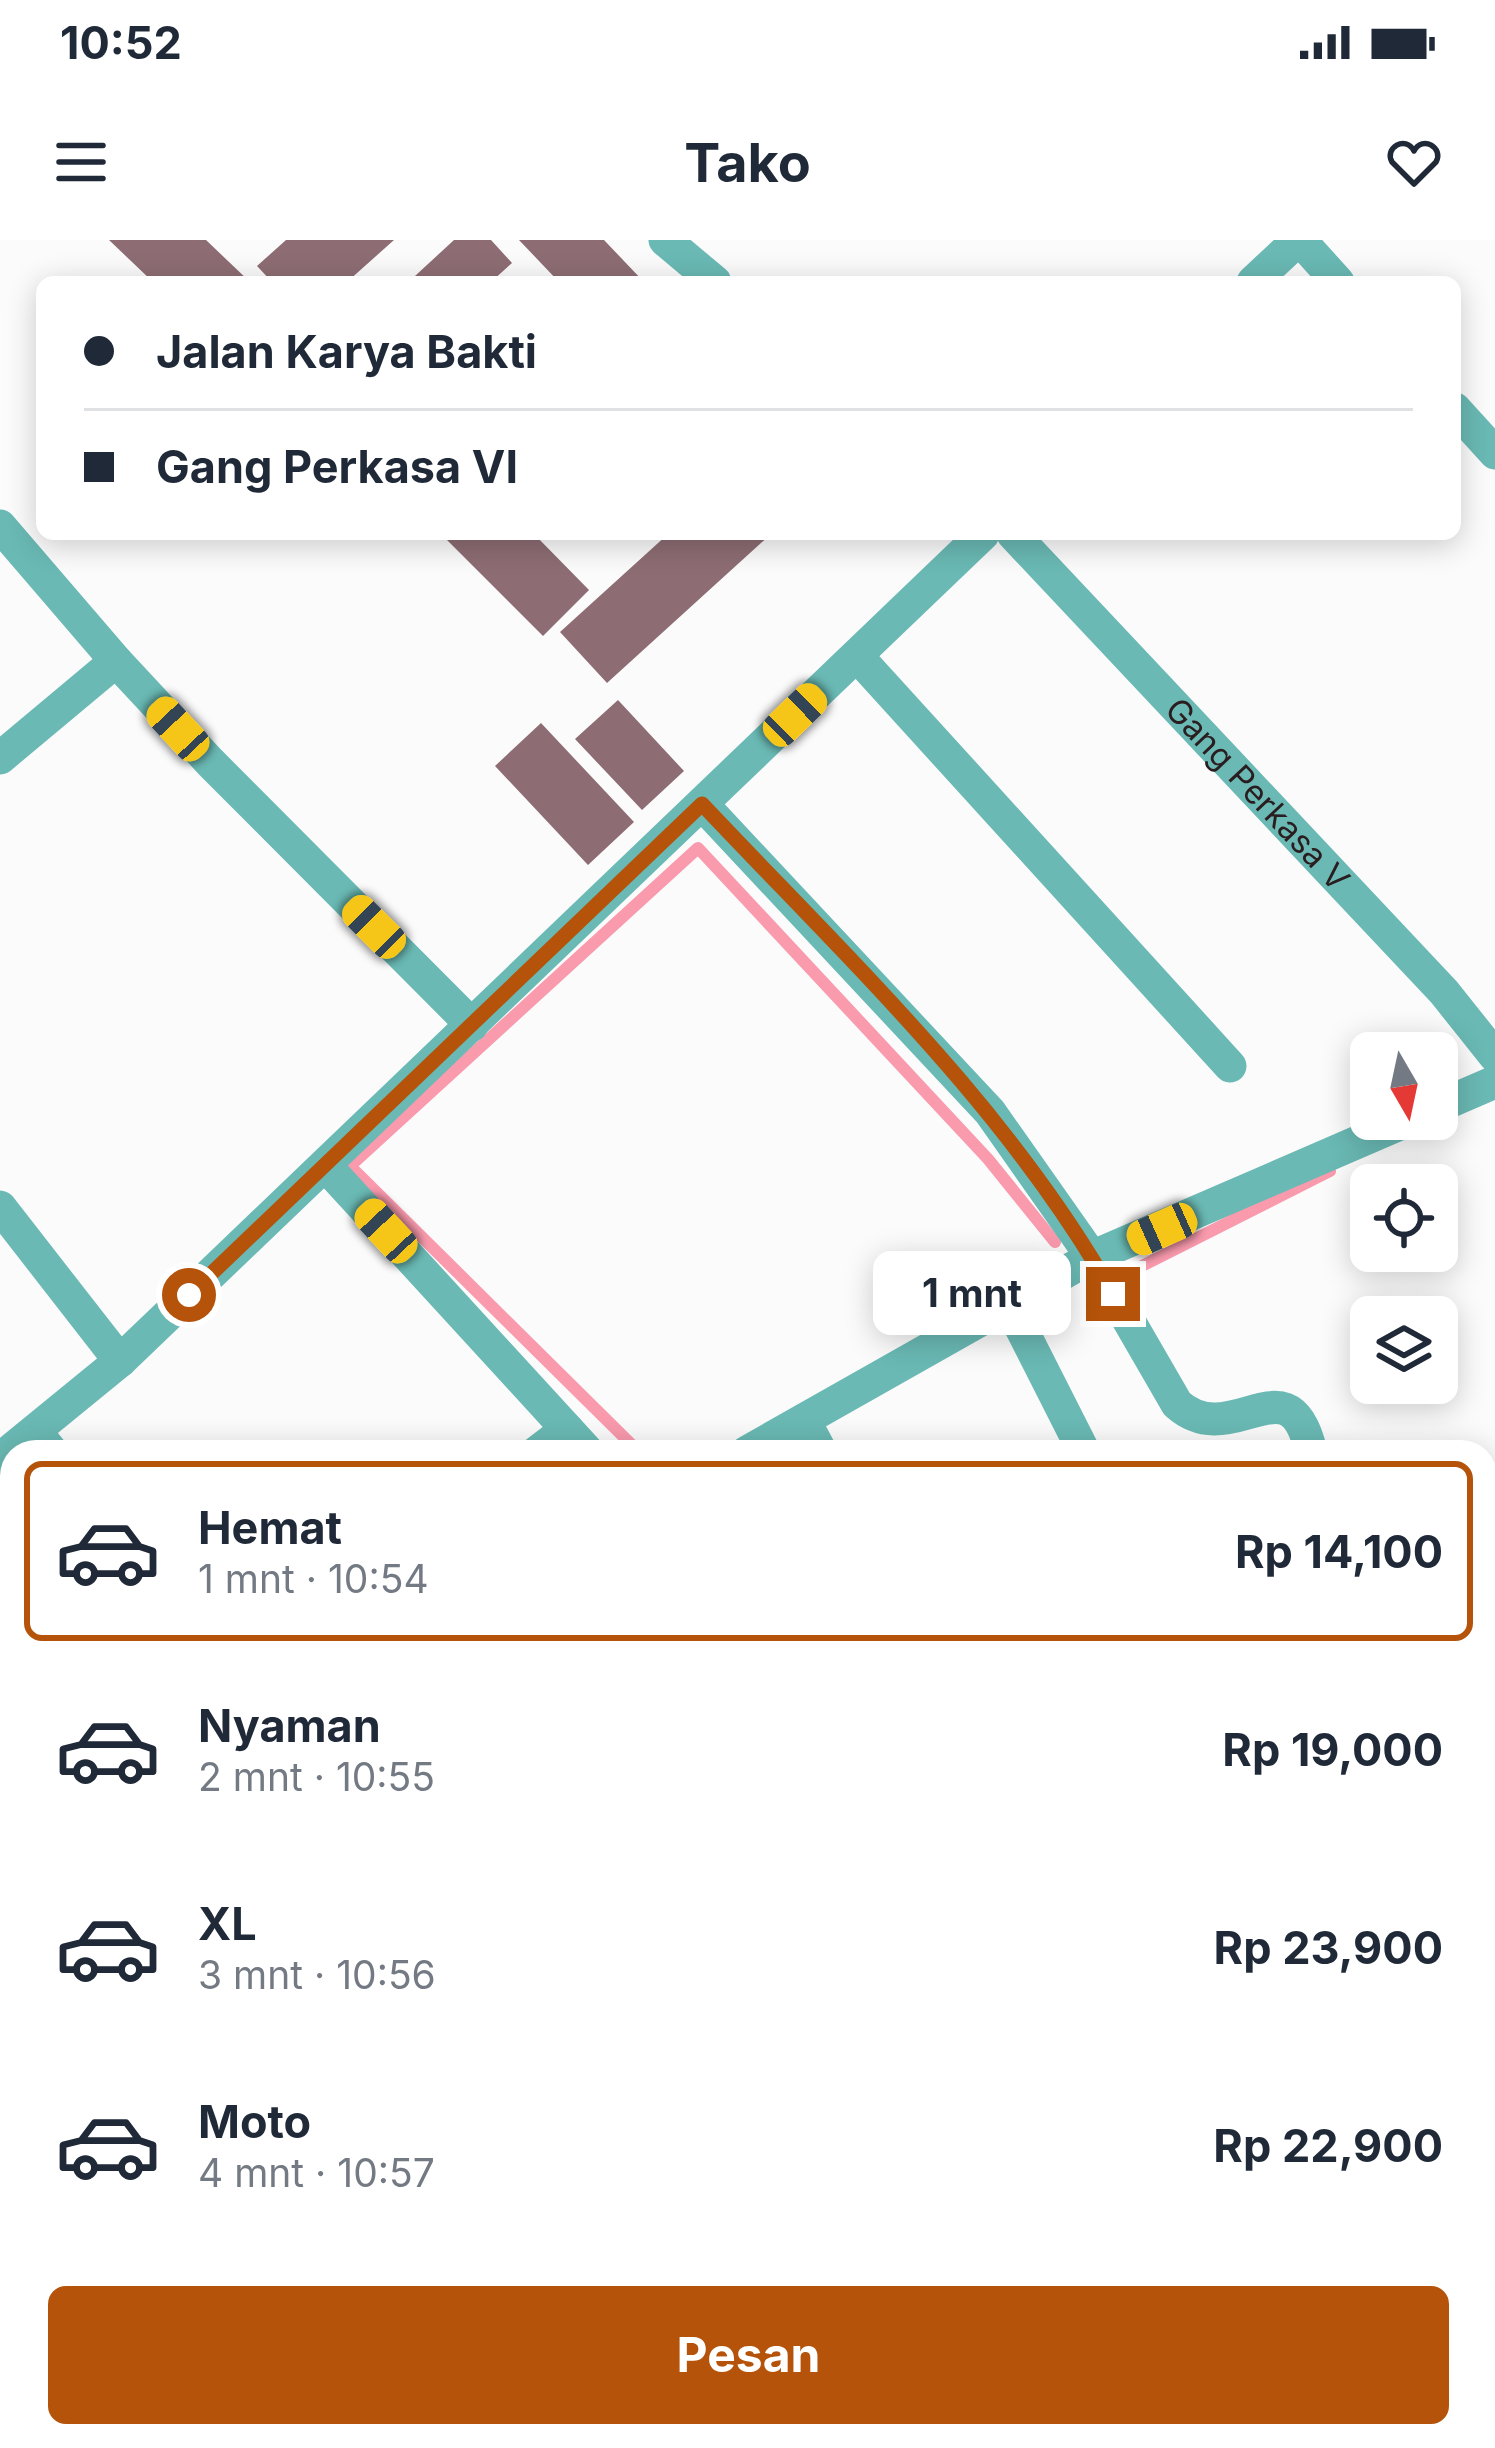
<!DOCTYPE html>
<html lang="id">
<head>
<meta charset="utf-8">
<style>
	body { margin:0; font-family:Inter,sans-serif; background:#f2f2f3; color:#1f2937; height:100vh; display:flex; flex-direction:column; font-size:45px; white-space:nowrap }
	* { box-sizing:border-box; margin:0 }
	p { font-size:39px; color:#747a83 }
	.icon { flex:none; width:66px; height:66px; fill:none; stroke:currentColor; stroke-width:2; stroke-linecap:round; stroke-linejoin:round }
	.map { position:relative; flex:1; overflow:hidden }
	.sheet { position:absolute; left:0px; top:1200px; width:1497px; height:1008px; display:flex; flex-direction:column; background:#fff; border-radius:36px 36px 0 0; box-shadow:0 6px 30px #0003 }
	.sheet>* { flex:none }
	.hud { position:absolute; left:36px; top:36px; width:1425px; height:264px; border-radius:18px; box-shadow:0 6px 30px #0003; display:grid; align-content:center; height:264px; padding:0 48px; background:#fff }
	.needle { width:78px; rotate:171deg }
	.fabs { position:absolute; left:1350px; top:792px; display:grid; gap:24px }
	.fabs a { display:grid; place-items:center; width:108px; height:108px; border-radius:18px; background:#fff; box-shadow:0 6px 30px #0003; font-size:60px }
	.end { position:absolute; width:54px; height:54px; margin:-27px; border:15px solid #b45309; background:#fff; box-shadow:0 0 0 6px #fff }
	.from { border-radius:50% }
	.bubble { position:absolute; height:84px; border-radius:18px; background:#fff; box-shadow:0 6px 30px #0003; font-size:39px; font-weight:700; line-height:84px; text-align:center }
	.car { position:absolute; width:36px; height:72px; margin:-36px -18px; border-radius:15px; box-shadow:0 0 9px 3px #0007; background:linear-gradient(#f5c518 24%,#345 0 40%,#f5c518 0 76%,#345 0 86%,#f5c518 0) }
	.hud b { display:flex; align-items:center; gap:42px; height:114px; font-size:45px }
	.hud b+b { border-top:3px solid #e0e1e3 }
	.hud i { width:30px; height:30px; background:#1f2937 }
	ul { padding:21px 0 0; list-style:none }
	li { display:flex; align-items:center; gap:36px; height:180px; margin:0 24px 18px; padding:0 24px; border:6px solid transparent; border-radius:18px }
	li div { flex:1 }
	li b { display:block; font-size:45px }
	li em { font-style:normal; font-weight:700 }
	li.active { border-color:#b45309 }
	li>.icon { width:108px; height:108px; stroke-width:1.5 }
	.cta { display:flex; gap:24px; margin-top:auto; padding:24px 48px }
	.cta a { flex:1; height:138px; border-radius:18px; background:#b45309; color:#fff; font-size:48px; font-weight:700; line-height:138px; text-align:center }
	.status { display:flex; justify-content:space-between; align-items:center; height:84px; padding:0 60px; background:#fff; direction:ltr }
	.status svg { height:33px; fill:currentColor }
	header { display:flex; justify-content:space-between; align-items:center; height:156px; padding:0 48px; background:#fff; font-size:54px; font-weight:700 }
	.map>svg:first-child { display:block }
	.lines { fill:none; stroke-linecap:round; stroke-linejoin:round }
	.stream { stroke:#f99aad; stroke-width:12 }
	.building { fill:#8d6d73 }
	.lane { stroke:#6ab9b4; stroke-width:16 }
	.street { stroke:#6ab9b4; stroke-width:33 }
	.route { stroke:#b45309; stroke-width:15 }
	.labels { text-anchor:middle; stroke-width:10; stroke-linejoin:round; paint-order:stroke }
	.street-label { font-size:33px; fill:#2a1d1f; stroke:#fff }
</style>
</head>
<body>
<div class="status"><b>10:52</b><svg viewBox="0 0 49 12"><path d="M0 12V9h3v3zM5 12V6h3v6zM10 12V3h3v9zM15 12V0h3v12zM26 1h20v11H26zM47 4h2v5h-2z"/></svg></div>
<header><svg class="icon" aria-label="menu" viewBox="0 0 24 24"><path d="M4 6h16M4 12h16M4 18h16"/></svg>Tako<svg class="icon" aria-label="heart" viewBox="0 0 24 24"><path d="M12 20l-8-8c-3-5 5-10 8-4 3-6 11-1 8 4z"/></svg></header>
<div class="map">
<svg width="1495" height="2208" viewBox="0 0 1495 2208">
	<rect width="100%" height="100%" fill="#fbfbfb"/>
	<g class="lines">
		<path class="stream" d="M1120,1037L1330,931
			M639,1212L350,926L698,608L988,919L1055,1002
			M788,1212L801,1204
			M1116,2196L1123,2208"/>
	</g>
	<path class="building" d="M109,0H206L250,42H153Z
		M286,0H394L347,42H272L257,26Z
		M454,0H491L512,23L491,42H421L415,36Z
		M519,0H604L644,42H559Z
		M441,294H534L589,350L543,396Z
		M668,294H771L607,443L560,392Z
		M618,460L684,531L642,570L575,499Z
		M541,483L634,582L588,625L495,526Z"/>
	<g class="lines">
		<path class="lane" d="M42,1186L63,1212"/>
		<g class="street">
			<path d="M665,0L715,42"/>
			<path d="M1300,0L1338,42"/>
			<path d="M1253,42L1298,0"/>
			<path d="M1455,169L1495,213"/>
			<path d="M0,286L116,421L210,522L472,785"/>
			<path id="s1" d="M1013,294L1444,752L1495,816"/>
			<path d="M857,416L1230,826"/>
			<path d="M0,518L116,421"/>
			<path d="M702,564L990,872L1092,1017L1177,1164C1233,1214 1289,1115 1311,1212"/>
			<path d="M1437,867L1495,842"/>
			<path d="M325,925L588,1212"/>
			<path d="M0,967L120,1121"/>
			<path d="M1009,1064L1084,1212"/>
			<path d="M804,1180L821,1212"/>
			<path d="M537,1212L567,1189"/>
			<path d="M747,1212L1092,1017L1411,879"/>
			<path d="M0,1219L120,1121L983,294"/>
			<path d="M0,1480L12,1496"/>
			<path d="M1485,1649L1495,1648"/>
			<path d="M0,1894L12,1916"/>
			<path d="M1485,2000L1495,2020"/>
			<path d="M1096,2196L1102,2208"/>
			<path d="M450,2208L469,2196"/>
		</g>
	</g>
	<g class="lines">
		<path class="route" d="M189,1055L702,564C848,719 1007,867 1113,1054"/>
	</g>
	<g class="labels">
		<g class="street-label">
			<text dy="12" stroke="none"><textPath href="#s1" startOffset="357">Gang Perkasa V</textPath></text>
		</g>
	</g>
</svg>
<div class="fabs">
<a><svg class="needle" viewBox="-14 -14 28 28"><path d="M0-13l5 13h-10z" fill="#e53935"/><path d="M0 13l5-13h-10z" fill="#747a83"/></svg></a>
<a><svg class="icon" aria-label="locate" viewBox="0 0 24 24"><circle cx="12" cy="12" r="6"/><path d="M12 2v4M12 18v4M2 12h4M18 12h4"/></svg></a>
<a><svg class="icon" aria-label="layers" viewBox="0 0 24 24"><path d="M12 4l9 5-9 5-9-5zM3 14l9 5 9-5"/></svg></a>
</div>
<i class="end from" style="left:189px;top:1055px"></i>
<i class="end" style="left:1113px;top:1054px"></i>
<div class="bubble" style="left:873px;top:1011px;width:198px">1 mnt</div>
<i class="car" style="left:795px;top:475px;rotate:46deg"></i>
<i class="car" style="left:178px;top:489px;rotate:317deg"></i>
<i class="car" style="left:374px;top:687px;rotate:315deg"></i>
<i class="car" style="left:1162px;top:989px;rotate:246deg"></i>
<i class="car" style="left:386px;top:991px;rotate:317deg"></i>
<div class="hud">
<b><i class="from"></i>Jalan Karya Bakti</b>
<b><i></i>Gang Perkasa VI</b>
</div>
<section class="sheet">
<ul>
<li class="active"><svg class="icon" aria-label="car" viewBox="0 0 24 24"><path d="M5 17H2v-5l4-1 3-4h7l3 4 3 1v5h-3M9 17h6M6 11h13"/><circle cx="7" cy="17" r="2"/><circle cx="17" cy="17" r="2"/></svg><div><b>Hemat</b><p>1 mnt · 10:54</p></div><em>Rp 14,100</em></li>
<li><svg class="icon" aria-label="car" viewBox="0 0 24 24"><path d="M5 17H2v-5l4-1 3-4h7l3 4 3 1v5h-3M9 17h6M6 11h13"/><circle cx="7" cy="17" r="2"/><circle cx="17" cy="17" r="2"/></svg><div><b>Nyaman</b><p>2 mnt · 10:55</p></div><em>Rp 19,000</em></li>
<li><svg class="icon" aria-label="car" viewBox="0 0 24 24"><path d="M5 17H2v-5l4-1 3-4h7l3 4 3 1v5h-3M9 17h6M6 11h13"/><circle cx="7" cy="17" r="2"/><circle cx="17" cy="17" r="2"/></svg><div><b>XL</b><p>3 mnt · 10:56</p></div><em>Rp 23,900</em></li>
<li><svg class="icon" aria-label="car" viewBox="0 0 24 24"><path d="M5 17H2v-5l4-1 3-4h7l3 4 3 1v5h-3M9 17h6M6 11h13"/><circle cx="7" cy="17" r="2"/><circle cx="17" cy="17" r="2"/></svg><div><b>Moto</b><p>4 mnt · 10:57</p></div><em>Rp 22,900</em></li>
</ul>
<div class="cta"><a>Pesan</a></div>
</section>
</div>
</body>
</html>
